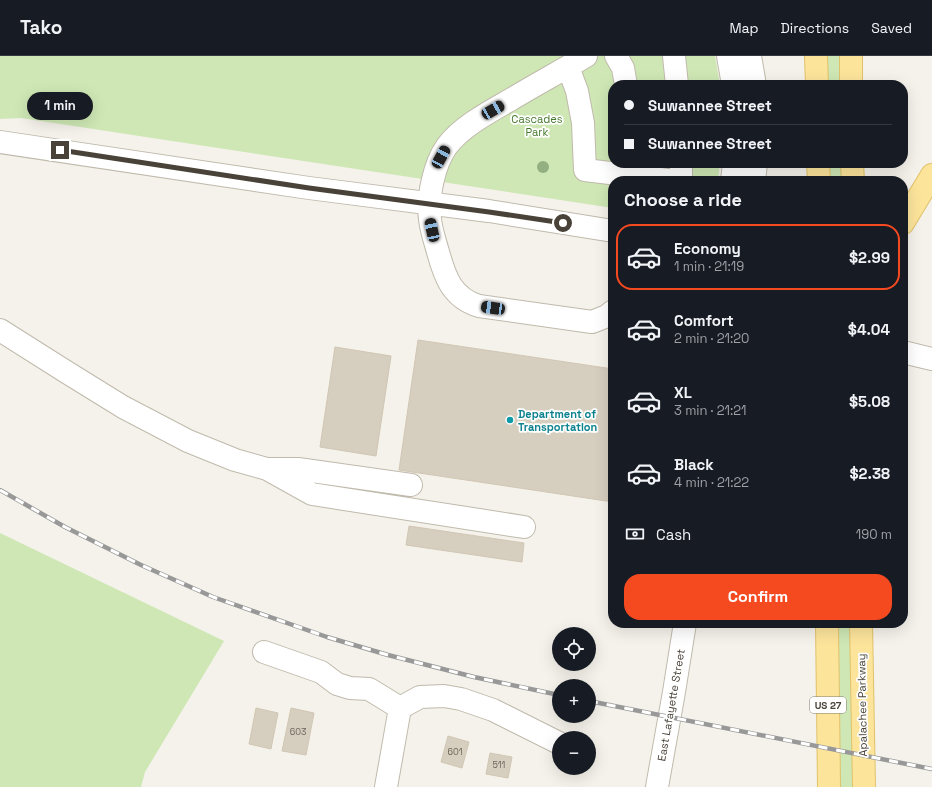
<!DOCTYPE html>
<html lang="en">
<head>
<meta charset="utf-8">
<style>
	body { margin:0; font-family:"Space Grotesk",sans-serif; background:#242831; color:#f1f3f6; height:100vh; display:flex; flex-direction:column; font-size:15px; white-space:nowrap }
	* { box-sizing:border-box; margin:0 }
	p { font-size:13px; color:#9ea1a6 }
	.icon { flex:none; width:22px; height:22px; fill:none; stroke:currentColor; stroke-width:2; stroke-linecap:round; stroke-linejoin:round }
	.map { position:relative; flex:1; overflow:hidden }
	.details { position:absolute; left:608px; top:120px; width:300px; height:452px; display:flex; flex-direction:column; background:#171b24; border-radius:16px; box-shadow:0 4px 16px #0002 }
	.details>* { flex:none }
	.guide { position:absolute; left:608px; top:24px; width:300px; height:88px; border-radius:16px; box-shadow:0 4px 16px #0002; display:grid; align-content:center; height:88px; padding:0 16px; background:#171b24 }
	.buttons { position:absolute; left:552px; top:571px; display:grid; gap:8px }
	.buttons a { display:grid; place-items:center; width:44px; height:44px; border-radius:50%; background:#171b24; box-shadow:0 4px 16px #0002; font-size:20px }
	.end { position:absolute; width:18px; height:18px; margin:-9px; border:5px solid #484238; background:#fff; box-shadow:0 0 0 2px #fff }
	.from { border-radius:50% }
	.bubble { position:absolute; height:28px; border-radius:14px; background:#171b24; box-shadow:0 4px 16px #0002; font-size:13px; font-weight:800; line-height:28px; text-align:center }
	.car { position:absolute; width:12px; height:24px; margin:-12px -6px; border-radius:5px; box-shadow:0 0 3px 1px #0007; background:linear-gradient(#222 24%,#8ab4d8 0 40%,#222 0 76%,#8ab4d8 0 86%,#222 0) }
	.guide b { display:flex; align-items:center; gap:14px; height:38px; font-size:15px }
	.guide b+b { border-top:1px solid #363941 }
	.guide i { width:10px; height:10px; background:#f1f3f6 }
	ul { padding:0; list-style:none }
	li { display:flex; align-items:center; gap:12px; height:66px; margin:0 8px 6px; padding:0 8px; border:2px solid transparent; border-radius:16px }
	li div { flex:1 }
	li b { display:block; font-size:15px }
	li em { font-style:normal; font-weight:800 }
	li.selected { border-color:#f54920 }
	li>.icon { width:36px; height:36px; stroke-width:1.5 }
	h2 { padding:0 16px; font-size:18px; line-height:48px }
	.pay { display:flex; align-items:center; gap:10px; height:44px; padding:0 16px; font-size:15px }
	.pay p { margin-inline-start:auto }
	.primary-button { display:flex; gap:8px; margin-top:auto; padding:8px 16px }
	.primary-button a { flex:1; height:46px; border-radius:16px; background:#f54920; color:#fff; font-size:16px; font-weight:800; line-height:46px; text-align:center }
	header { display:flex; align-items:center; gap:24px; box-sizing:border-box; height:56px; padding:0 20px; background:#171b24; border-bottom:1px solid #363941 }
	header strong { font-size:19px }
	nav { display:flex; gap:22px; margin-inline-start:auto; font-size:14px }
	.map>svg:first-child { display:block }
	.green { fill:#cee7b4 }
	.building { fill:#d6cebf; stroke:#d1c6b3 }
	.lines { fill:none; stroke-linecap:round; stroke-linejoin:round }
	.minor-casing { stroke:#c0baac; stroke-width:24 }
	.major-casing { stroke:#e1c26b; stroke-width:24 }
	.minor { stroke:#fff; stroke-width:22 }
	.major { stroke:#fce49b; stroke-width:22 }
	.rail-casing { stroke:#989898; stroke-width:4.5 }
	.rail { stroke:#fff; stroke-width:3; stroke-dasharray:9; stroke-linecap:butt }
	.tree { fill:#94af82 }
	.route { stroke:#484238; stroke-width:5 }
	.culture-dot { fill:#0f9aa8; stroke:#fff; stroke-width:1.5 }
	.labels { text-anchor:middle; stroke-width:3.5; stroke-linejoin:round; paint-order:stroke }
	.number-label { font-size:9px; fill:#6c655a }
	.shield { fill:#fff; stroke:#7f7b74; stroke-width:1 }
	.shield-label { font-size:10px; font-weight:bold; fill:#484238 }
	.park-label { font-size:11px; fill:#46792c; stroke:#fff }
	.culture-label { font-size:11px; font-weight:bold; fill:#0d838f; stroke:#fff; text-anchor:start }
	.street-label { font-size:11px; fill:#484238; stroke:#fff }
</style>
</head>
<body>
<header>
<strong>Tako</strong>
<nav><a>Map</a><a>Directions</a><a>Saved</a></nav>
</header>
<div class="map">
<svg width="932" height="731" viewBox="0 0 932 731">
	<rect width="100%" height="100%" fill="#f4f2ea"/>
	<path class="green" d="M0,0H715L720,29H613V107H720L718,125H613V152L21,62L0,63Z
		M827,0H840L841,29H827Z
		M829,107H843V125H829Z
		M0,477L224,585L145,716L141,731H0Z
		M837,567H851L854,731H840Z"/>
	<path class="building" d="M418,284L613,313V446L399,414Z
		M335,291L391,300L376,400L320,391Z
		M409,470L524,487L522,506L406,489Z
		M256,652L278,657L271,693L249,688Z
		M291,652L314,657L306,699L282,695Z
		M448,680L469,686L462,712L441,706Z
		M490,697L512,701L508,722L486,718Z"/>
	<g class="lines">
		<defs>
			<path id="minor" d="M586,0C561,15 535,29 510,44C489,56 461,71 447,90C434,108 427,142 430,163C431,174 435,185 438,196C445,221 452,242 479,250L592,266L607,260L613,255
				M616,0L623,12L626,29
				M674,0L677,29
				M728,0L733,29
				M750,0L755,29
				M568,11L577,35L583,67L585,114L676,125
				M0,86L309,132L489,155L613,175
				M681,107V125
				M732,125L734,107
				M754,125L756,107
				M0,274L68,317L123,351L188,385L235,404L267,413L312,438L524,471
				M907,297L932,303
				M268,413H298L411,429
				M264,596L321,616L337,628L350,632L369,633L400,652L420,641L444,640L461,643L493,654L559,687
				M386,731L400,652
				M657,731L674,636L685,567"/>
			<path id="major" d="M816,0L817,29
				M851,0V29
				M818,107L819,125
				M852,107L853,125
				M903,167L932,119
				M827,567L829,731
				M861,567L864,731"/>
		</defs>
		<use href="#minor" class="minor-casing"/>
		<use href="#major" class="major-casing"/>
		<use href="#minor" class="minor"/>
		<use href="#major" class="major"/>
		<defs>
			<path id="rail" d="M0,434L65,471L141,509L213,541L327,581L388,599L474,621L559,639
				M589,645L932,713"/>
		</defs>
		<use href="#rail" class="rail-casing"/>
		<use href="#rail" class="rail"/>
	</g>
	<circle class="tree" cx="543" cy="111" r="6"/>
	<g class="lines">
		<path class="route" d="M60,94L309,132L489,156L563,167"/>
	</g>
	<circle class="culture-dot" cx="510" cy="364" r="4"/>
	<g class="labels">
		<g class="number-label">
			<text x="298" y="679">603</text>
			<text x="455" y="699">601</text>
			<text x="499" y="712">511</text>
		</g>
		<rect class="shield" x="810" y="641" width="36" height="16" rx="3"/>
		<g class="shield-label">
			<text x="828" y="653">US 27</text>
		</g>
		<g class="park-label">
			<text x="537" y="67">Cascades<tspan x="537" dy="13">Park</tspan></text>
		</g>
		<g class="culture-label">
			<text x="518" y="362">Department of<tspan x="518" dy="13">Transportation</tspan></text>
		</g>
		<g class="street-label">
			<text transform="translate(671 649) rotate(-80)" y="4">East Lafayette Street</text>
			<text transform="translate(862 649) rotate(-91)" y="4">Apalachee Parkway</text>
		</g>
	</g>
</svg>
<div class="buttons">
<a><svg class="icon" aria-label="locate" viewBox="0 0 24 24"><circle cx="12" cy="12" r="6"/><path d="M12 2v4M12 18v4M2 12h4M18 12h4"/></svg></a>
<a>+</a>
<a>−</a>
</div>
<i class="end from" style="left:563px;top:167px"></i>
<i class="end" style="left:60px;top:94px"></i>
<div class="bubble" style="left:27px;top:36px;width:66px">1 min</div>
<i class="car" style="left:493px;top:54px;rotate:60deg"></i>
<i class="car" style="left:441px;top:101px;rotate:29deg"></i>
<i class="car" style="left:432px;top:174px;rotate:348deg"></i>
<i class="car" style="left:493px;top:252px;rotate:278deg"></i>
<div class="guide">
<b><i class="from"></i>Suwannee Street</b>
<b><i></i>Suwannee Street</b>
</div>
<section class="details">
<h2>Choose a ride</h2>
<ul>
<li class="selected"><svg class="icon" aria-label="car" viewBox="0 0 24 24"><path d="M5 17H2v-5l4-1 3-4h7l3 4 3 1v5h-3M9 17h6M6 11h13"/><circle cx="7" cy="17" r="2"/><circle cx="17" cy="17" r="2"/></svg><div><b>Economy</b><p>1 min · 21:19</p></div><em>$2.99</em></li>
<li><svg class="icon" aria-label="car" viewBox="0 0 24 24"><path d="M5 17H2v-5l4-1 3-4h7l3 4 3 1v5h-3M9 17h6M6 11h13"/><circle cx="7" cy="17" r="2"/><circle cx="17" cy="17" r="2"/></svg><div><b>Comfort</b><p>2 min · 21:20</p></div><em>$4.04</em></li>
<li><svg class="icon" aria-label="car" viewBox="0 0 24 24"><path d="M5 17H2v-5l4-1 3-4h7l3 4 3 1v5h-3M9 17h6M6 11h13"/><circle cx="7" cy="17" r="2"/><circle cx="17" cy="17" r="2"/></svg><div><b>XL</b><p>3 min · 21:21</p></div><em>$5.08</em></li>
<li><svg class="icon" aria-label="car" viewBox="0 0 24 24"><path d="M5 17H2v-5l4-1 3-4h7l3 4 3 1v5h-3M9 17h6M6 11h13"/><circle cx="7" cy="17" r="2"/><circle cx="17" cy="17" r="2"/></svg><div><b>Black</b><p>4 min · 21:22</p></div><em>$2.38</em></li>
</ul>
<div class="pay"><svg class="icon" aria-label="cash" viewBox="0 0 24 24"><path d="M3 7h18v10H3z"/><circle cx="12" cy="12" r="2"/></svg>Cash<p>190 m</p></div>
<div class="primary-button"><a>Confirm</a></div>
</section>
</div>
</body>
</html>
